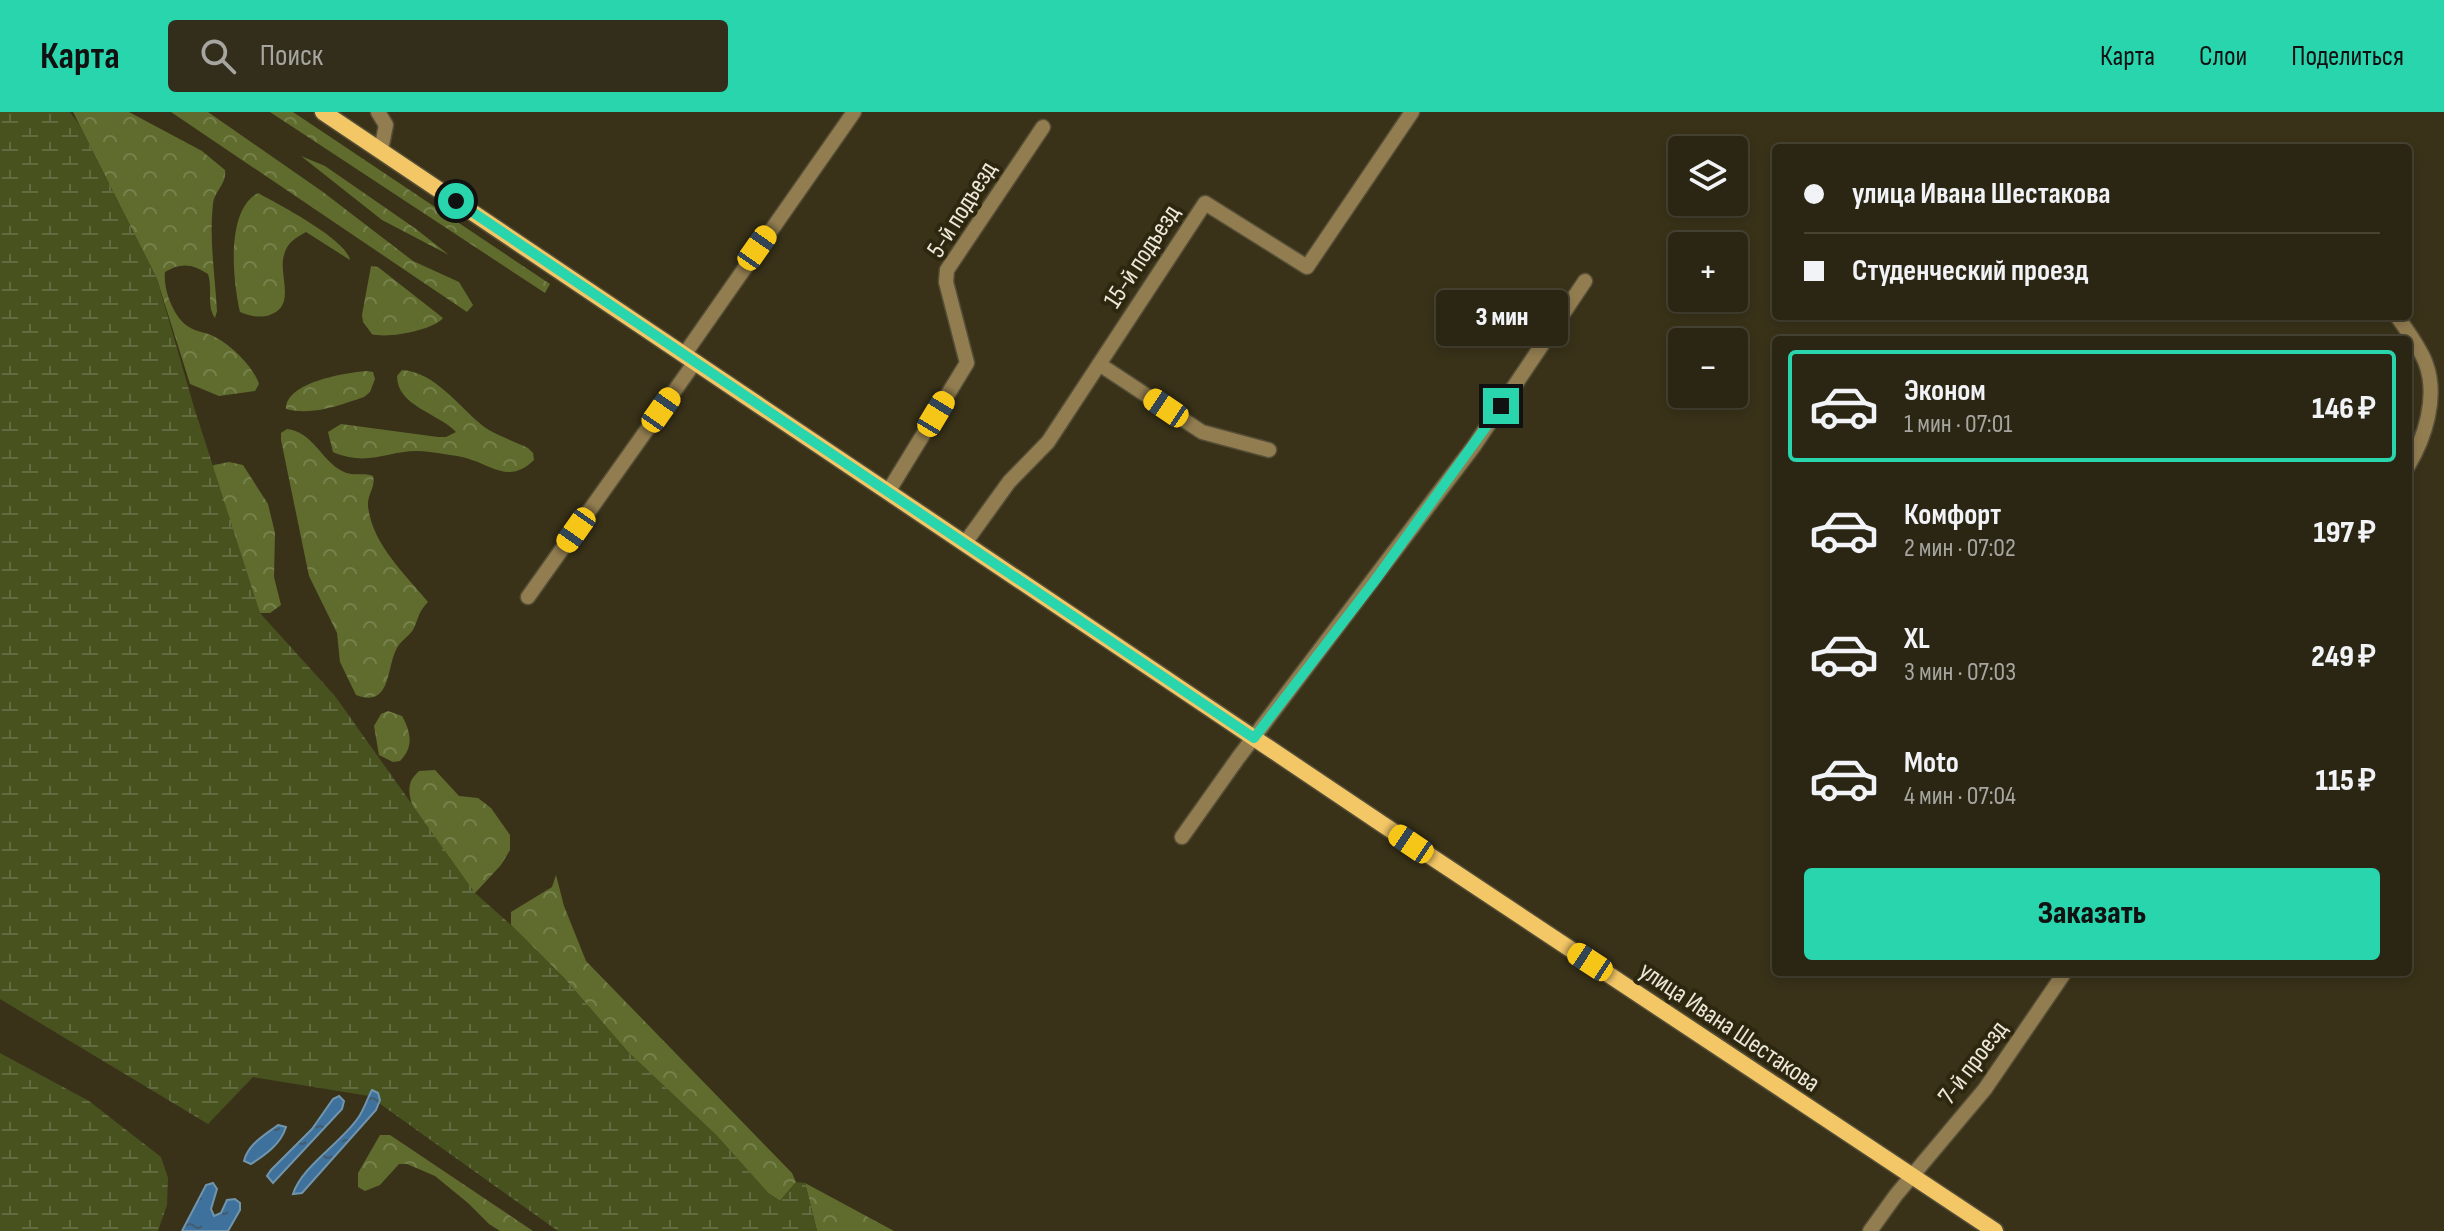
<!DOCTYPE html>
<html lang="ru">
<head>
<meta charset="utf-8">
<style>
	body { margin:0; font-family:"Sofia Sans Condensed",sans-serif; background:#332e1c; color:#f1f3f6; height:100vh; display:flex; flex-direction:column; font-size:30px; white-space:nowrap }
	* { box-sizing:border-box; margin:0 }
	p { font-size:26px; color:#a6a5a0 }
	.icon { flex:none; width:44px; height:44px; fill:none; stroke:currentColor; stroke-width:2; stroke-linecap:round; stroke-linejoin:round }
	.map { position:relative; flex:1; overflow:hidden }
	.panel { position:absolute; left:1772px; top:224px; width:640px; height:640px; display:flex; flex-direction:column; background:#2b2613; border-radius:8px; box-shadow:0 4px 12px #0003,0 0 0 2px #474333 }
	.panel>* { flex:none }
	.hud { position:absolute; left:1772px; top:32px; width:640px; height:176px; border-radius:8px; box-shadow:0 4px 12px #0003,0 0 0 2px #474333; display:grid; align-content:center; height:176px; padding:0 32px; background:#2b2613 }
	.fabs { position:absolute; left:1668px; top:24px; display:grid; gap:16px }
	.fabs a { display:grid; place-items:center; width:80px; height:80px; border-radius:8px; background:#2b2613; box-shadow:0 4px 12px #0003,0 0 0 2px #474333; font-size:40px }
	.end { position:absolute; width:36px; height:36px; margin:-18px; border:10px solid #29d5ad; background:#111; box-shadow:0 0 0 4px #111 }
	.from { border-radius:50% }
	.bubble { position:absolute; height:56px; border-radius:8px; background:#2b2613; box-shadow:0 4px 12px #0003,0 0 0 2px #474333; font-size:26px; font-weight:800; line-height:56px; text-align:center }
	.car { position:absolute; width:24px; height:48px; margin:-24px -12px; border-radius:10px; box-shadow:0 0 6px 2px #0007; background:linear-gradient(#f5c518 24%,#345 0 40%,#f5c518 0 76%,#345 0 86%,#f5c518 0) }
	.hud b { display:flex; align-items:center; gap:28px; height:76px; font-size:30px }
	.hud b+b { border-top:2px solid #474333 }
	.hud i { width:20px; height:20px; background:#f1f3f6 }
	ul { padding:14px 0 0; list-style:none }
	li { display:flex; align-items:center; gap:24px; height:112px; margin:0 16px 12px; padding:0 16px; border:4px solid transparent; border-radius:8px }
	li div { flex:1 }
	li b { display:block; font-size:30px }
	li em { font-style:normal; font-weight:800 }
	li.on { border-color:#29d5ad }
	li>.icon { width:72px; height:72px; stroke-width:1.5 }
	.action { display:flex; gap:16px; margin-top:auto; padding:16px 32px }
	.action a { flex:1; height:92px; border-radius:8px; background:#29d5ad; color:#111; font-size:32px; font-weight:800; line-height:92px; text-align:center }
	header { display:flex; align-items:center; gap:48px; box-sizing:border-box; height:112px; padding:0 40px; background:#29d5ad; color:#111 }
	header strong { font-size:38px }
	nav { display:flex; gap:44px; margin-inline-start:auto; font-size:28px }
	.search { width:560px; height:72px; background:#332e1c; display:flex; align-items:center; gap:20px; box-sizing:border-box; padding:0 28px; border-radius:8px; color:#a6a5a0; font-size:30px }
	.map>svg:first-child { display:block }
	.forest { fill:url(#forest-crowns) }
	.wetland { fill:url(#wetland-marsh) }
	.water { fill:url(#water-ripples); stroke:#7295ae; stroke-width:2 }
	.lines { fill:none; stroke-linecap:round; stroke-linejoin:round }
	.minor-casing { stroke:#564f38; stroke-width:17 }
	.major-casing { stroke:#564f38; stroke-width:19 }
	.minor { stroke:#927d50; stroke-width:14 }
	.major { stroke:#f3c666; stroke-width:16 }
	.route { stroke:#29d5ad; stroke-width:10 }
	.labels { text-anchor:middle; stroke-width:8; stroke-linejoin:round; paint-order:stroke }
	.street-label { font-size:26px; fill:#ece8d9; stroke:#2e270f }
</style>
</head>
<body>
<header>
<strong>Карта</strong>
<div class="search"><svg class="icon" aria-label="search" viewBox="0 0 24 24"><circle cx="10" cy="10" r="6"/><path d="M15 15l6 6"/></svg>Поиск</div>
<nav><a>Карта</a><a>Слои</a><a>Поделиться</a></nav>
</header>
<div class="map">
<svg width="2444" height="1119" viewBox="0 0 2444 1119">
	<defs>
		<pattern id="forest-crowns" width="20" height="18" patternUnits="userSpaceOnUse" patternTransform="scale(2)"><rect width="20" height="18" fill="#5f6c2e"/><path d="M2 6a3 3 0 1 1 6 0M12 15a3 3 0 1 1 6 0" fill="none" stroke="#76814c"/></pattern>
		<pattern id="wetland-marsh" width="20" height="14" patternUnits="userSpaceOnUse" patternTransform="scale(2)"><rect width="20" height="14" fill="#47521f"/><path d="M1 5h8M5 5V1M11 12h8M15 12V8" fill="none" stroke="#626b3f"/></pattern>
		<pattern id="water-ripples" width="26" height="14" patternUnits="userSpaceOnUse" patternTransform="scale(2)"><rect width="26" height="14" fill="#3e719c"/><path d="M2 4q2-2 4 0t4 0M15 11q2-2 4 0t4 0" fill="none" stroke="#425c6e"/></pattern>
	</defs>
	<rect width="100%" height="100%" fill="#393219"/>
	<path class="forest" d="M73,0H129L202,39L225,58C227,72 214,79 213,92C209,128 215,163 217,199L215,206C206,193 213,177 208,162C193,152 181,150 165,160C163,178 174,206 189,215C197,220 205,220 213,224C230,232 253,254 259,272L255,279L219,284L190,272L157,167Z
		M171,0H208L323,80L413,149L459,170L473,193L467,200Z
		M270,0H293L550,172L545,181Z
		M301,44L325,54L416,117L449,143L382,108Z
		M258,81C278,92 346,127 350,148L306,120C295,126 287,131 284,143C278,162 296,192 272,202C261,207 250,204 240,200C233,170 225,98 258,81Z
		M371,154L378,155L443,206C434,218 387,227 372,222L363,210L362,203Z
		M402,258C435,260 458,294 483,314C495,323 514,329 528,336L533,341L534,348C509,372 494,354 466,346C455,343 442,342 430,340C392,334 372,357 333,340L328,320L341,312L438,325H446L456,320C438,301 397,294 397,264Z
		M366,259L373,260L375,267L370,280L364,285C340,293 313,304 286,297C286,270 345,261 366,259Z
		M287,317C313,320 321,348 342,359C352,365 363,360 373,364C376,375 367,383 368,394C372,432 405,462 428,490C418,500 419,506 413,518C408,525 399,530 396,538C386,558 391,596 356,583L340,550L337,521L309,464L281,328V321Z
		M229,350L243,353L268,392L275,421L274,465L281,493L270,501H260L203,362L214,353Z
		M388,599L402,604C411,620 414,635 400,649L393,650L379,643L374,614L381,602Z
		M435,658L459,684L478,686L491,696L510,723V738L501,753L475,781C457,759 399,699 411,669C413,665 416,662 419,659Z
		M556,763L564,794L586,849L792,1061L796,1070L780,1089L768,1081L716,1023L628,940L564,866L511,813V800L552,775Z
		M380,1023H390L533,1119H500L489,1112L468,1091L435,1064L407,1052H399L380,1073L365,1079L358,1075V1061Z
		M805,1071L894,1119H817Z"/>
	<path class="wetland" d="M0,0H70L80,14L157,167L194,295L260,501L335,584L475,781L511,813L564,866L628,940L716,1023L768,1081L780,1089L796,1070L805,1071L817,1119H558L369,984L253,965L208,1012L0,887Z
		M0,941L89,989L161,1045L168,1066L167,1093L158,1119H0Z"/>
	<path class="water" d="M372,978L378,981L380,988L376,998L302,1081L293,1082C302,1054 341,1031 358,1006C364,998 367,987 372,978Z
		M339,984L344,989L342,997L273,1071L267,1064L271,1058L312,1017L333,987Z
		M278,1013L286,1015C281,1032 265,1043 251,1052L244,1049C248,1032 265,1023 278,1013Z
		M213,1071L217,1077L211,1097L214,1104L221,1101L227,1088L235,1087L240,1091V1098L228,1119H182L206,1073Z"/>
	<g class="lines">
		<defs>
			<path id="minor" d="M378,0L386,13L381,38
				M2397,204C2407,219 2420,235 2426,252C2438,285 2425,326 2408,354
				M684,243L854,0
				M1099,252L1202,320L1269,338
				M888,380L967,251L946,170L947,158L1043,15
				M965,431L1009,370L1048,330L1205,91L1307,155L1412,0
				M528,485L695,250
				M1182,725L1238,646L1474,334L1585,169
				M1870,1119L1896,1083L1985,977L2065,860"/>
			<path id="major" d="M323,0L1382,712L1995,1119"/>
		</defs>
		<use href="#minor" class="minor-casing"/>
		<use href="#major" class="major-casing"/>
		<use href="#minor" class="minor"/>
		<use href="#major" class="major"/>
	</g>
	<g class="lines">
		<path class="route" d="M456,89L1254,626L1373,471L1501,294"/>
	</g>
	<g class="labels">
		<g class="street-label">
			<text transform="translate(961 97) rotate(-58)" y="9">5-й подъезд</text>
			<text transform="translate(1141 144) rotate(-57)" y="9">15-й подъезд</text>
			<text transform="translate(1730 914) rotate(34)" y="9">улица Ивана Шестакова</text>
			<text transform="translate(1972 950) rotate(-53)" y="9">7-й проезд</text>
		</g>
	</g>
</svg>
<div class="fabs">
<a><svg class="icon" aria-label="layers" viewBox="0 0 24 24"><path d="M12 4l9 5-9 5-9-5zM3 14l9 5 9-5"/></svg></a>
<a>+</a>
<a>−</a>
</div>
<i class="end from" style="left:456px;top:89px"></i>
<i class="end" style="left:1501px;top:294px"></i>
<div class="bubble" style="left:1436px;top:178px;width:132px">3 мин</div>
<i class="car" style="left:757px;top:136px;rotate:35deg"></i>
<i class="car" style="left:1166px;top:296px;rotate:304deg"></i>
<i class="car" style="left:661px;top:298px;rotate:35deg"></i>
<i class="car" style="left:936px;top:302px;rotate:31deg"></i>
<i class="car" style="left:576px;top:418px;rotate:215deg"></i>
<i class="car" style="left:1411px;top:732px;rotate:304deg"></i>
<i class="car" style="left:1590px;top:850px;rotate:303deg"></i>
<div class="hud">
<b><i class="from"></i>улица Ивана Шестакова</b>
<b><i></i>Студенческий проезд</b>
</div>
<section class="panel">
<ul>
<li class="on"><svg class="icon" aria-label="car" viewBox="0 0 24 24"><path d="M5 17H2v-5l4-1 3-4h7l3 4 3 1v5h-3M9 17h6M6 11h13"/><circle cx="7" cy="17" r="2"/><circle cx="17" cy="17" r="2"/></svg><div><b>Эконом</b><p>1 мин · 07:01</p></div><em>146 ₽</em></li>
<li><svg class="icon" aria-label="car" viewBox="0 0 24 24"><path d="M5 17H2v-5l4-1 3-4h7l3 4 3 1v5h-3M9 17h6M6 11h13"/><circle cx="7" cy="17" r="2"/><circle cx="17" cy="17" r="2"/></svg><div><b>Комфорт</b><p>2 мин · 07:02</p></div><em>197 ₽</em></li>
<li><svg class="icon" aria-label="car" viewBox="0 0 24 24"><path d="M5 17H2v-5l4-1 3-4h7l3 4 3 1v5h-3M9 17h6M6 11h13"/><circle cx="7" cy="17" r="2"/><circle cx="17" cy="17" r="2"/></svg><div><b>XL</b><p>3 мин · 07:03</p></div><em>249 ₽</em></li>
<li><svg class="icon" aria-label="car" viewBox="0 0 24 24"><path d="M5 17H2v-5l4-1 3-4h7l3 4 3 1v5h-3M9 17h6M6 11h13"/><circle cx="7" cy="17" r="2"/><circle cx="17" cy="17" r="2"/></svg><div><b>Moto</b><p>4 мин · 07:04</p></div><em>115 ₽</em></li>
</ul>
<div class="action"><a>Заказать</a></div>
</section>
</div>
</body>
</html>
